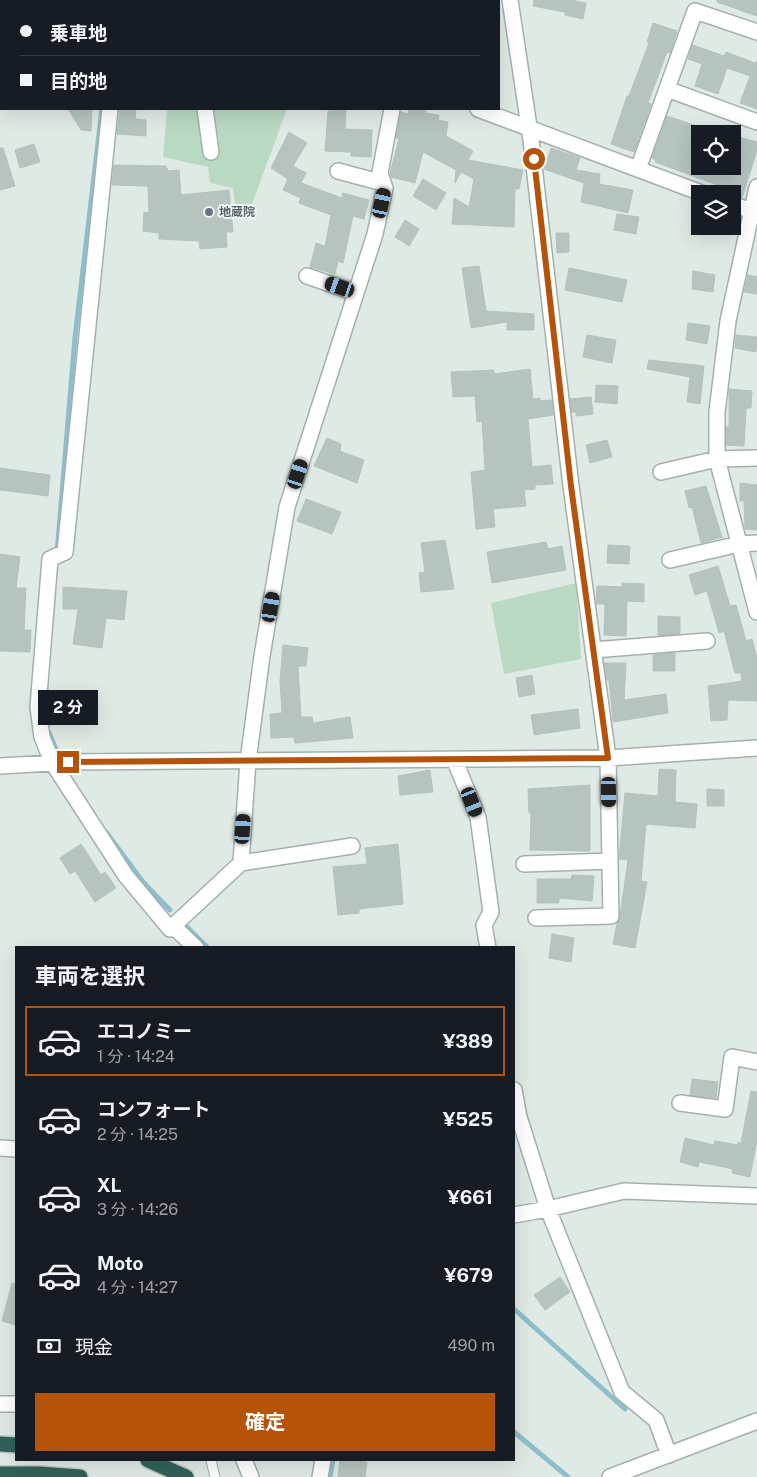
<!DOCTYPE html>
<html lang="ja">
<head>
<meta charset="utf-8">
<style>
	body { margin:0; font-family:"Public Sans","Noto Sans JP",sans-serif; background:#242831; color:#f1f3f6; height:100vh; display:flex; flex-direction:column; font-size:19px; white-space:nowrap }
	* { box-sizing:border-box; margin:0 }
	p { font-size:16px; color:#9ea1a6 }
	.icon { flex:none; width:28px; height:28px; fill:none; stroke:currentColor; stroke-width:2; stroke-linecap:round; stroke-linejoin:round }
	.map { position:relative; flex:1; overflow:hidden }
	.sheet { position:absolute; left:15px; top:946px; width:500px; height:515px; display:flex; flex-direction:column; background:#171b24; border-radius:0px; box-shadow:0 5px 20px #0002 }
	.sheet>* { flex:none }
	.guide { position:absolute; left:0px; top:0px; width:500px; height:110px; box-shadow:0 5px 20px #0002; display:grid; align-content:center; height:110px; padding:0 20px; background:#171b24 }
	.tools { position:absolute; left:691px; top:125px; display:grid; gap:10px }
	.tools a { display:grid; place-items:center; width:50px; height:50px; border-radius:0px; background:#171b24; box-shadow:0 5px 20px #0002; font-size:25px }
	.end { position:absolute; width:22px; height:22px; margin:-11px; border:6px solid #b45309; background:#fff; box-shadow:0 0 0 2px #fff }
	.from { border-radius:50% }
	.bubble { position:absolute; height:35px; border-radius:0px; background:#171b24; box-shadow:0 5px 20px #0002; font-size:16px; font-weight:700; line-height:35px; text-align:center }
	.car { position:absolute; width:15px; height:30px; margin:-15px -8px; border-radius:6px; box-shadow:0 0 4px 1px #0007; background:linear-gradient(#222 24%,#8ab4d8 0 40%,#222 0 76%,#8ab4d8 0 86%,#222 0) }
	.guide b { display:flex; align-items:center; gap:18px; height:48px; font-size:19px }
	.guide b+b { border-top:1px solid #363941 }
	.guide i { width:12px; height:12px; background:#f1f3f6 }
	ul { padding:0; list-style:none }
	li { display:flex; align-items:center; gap:15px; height:70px; margin:0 10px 8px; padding:0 10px; border:2px solid transparent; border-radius:0px }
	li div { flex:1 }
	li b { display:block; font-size:19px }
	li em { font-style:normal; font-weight:700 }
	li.on { border-color:#b45309 }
	li>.icon { width:45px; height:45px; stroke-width:1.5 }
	h2 { padding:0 20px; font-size:22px; line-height:60px }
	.pay { display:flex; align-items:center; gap:12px; height:55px; padding:0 20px; font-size:19px }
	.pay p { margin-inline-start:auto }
	.cta { display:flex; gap:10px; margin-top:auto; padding:10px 20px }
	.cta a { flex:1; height:58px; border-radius:0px; background:#b45309; color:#fff; font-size:20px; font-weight:700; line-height:58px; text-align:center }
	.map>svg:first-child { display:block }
	.green { fill:#bad9c3 }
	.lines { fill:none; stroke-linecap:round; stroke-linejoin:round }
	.stream { stroke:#8cbfcb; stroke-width:5 }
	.building { fill:#b5c4be; stroke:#b3c2bc }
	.lane-casing { stroke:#a3b1ac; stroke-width:11 }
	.street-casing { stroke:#a3b1ac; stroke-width:18 }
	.highway-casing { stroke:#c1c7c6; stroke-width:18 }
	.lane { stroke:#fff; stroke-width:9 }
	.street { stroke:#fff; stroke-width:15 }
	.highway { stroke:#306259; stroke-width:15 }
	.route { stroke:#b45309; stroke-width:6 }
	.worship-dot { fill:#6b7280; stroke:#f0f6f3; stroke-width:2 }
	.labels { text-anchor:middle; stroke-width:4; stroke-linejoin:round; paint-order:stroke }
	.worship-label { font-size:12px; font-weight:bold; fill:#5b616d; stroke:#f0f6f3; text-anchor:start }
</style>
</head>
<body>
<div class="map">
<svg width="757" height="1477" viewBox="0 0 757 1477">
	<rect width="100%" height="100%" fill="#e0eae5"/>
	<path class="green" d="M92,0H391V1H93Z
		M167,109H287L248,215L236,213L233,188L210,183L208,167L163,157Z
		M576,583L581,659L504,674L491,603Z"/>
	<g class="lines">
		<path class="stream" d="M57,553L75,337L102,109
			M47,728L60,759
			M106,832L143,882L170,910
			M185,925L208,948
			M514,1309L625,1409
			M514,1432L568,1477
			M330,1477L333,1460"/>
	</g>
	<path class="building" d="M534,0H572L586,3L583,19L565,15V12L533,6Z
		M717,0H757V16L717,2Z
		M653,23L677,31L670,53L667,52L648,103L651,104L649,110L634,152L611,144L627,96H629L649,43L647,42Z
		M693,45L724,56L726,52L755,63L757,61V109L740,103L750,76L727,68L718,94L695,86L702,64L688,59Z
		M68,109H92L91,131L81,130Z
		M120,109H136L135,119L146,120V136L117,134Z
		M409,109L426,111L425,113L439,115L438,120L448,122L446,136L473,151L468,160L523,170L519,189H515L514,227L452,224L454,198L469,207L474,179L461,172L455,183L456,170L423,152L415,183L391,177L390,173L399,139L396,138L401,112L408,114Z
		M346,110L345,129L372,130L371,157L351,156V152L325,151L328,111Z
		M667,116L700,127V166H732V135L757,142V150L742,198L718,190L720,186L655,162L656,160L652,158Z
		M289,132L307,143L293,166L306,173L301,183L342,198L343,193L369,200L364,219L353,216L343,263L338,261L335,274L310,267L316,243L325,246L331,215L299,203L301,198L283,190L288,179L271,168Z
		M34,144L40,162L20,168L15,150Z
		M0,148H3L15,186L0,190Z
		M551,148L580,158L576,170L600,174L599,184L633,190L628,213L581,202L584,183L544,169Z
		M114,165L166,166L168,171L179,170L181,195L229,190L233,232H226L227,247L200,249L199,241L159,239V233L143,231L144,212L149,213L148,186L112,185Z
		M423,179L446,193L436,210L413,196Z
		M617,214L639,217L636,234L614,230Z
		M405,220L419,229L409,246L395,237Z
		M556,233H569V252L557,253Z
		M479,266L486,311L534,314V330H507V322L471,328L462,268Z
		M569,268L627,280L622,302L565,290Z
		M693,271L715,275L713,292L692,289Z
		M748,275L757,277V294L744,292Z
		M688,323L710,326L707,344L686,340Z
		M587,335L616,340L612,363L583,357Z
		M736,335L757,337L756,352L735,348Z
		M649,360L704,366L700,404L687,402L690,377L647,369Z
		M530,369L533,399L540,398V401L552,400L553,415L528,419L532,467L551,465L553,484L535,485V489L524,490L526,506L493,509L495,527L476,529L471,472L485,470L482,421L477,422L475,396L453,397L451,372L494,370V374Z
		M596,385L618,386L617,404L595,402Z
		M729,389L752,391L751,408H746L744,446L726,445V427H729Z
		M591,397L593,414L576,416V412H572L570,399Z
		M327,438L341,444L340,451L364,460L357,483L314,466Z
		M607,440L612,457L590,463L586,445Z
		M0,468L50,475L48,496L0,490Z
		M740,483L757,485V530L745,529L744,501H740Z
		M706,486L722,537L701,543L692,507L689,508L685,491Z
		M306,499L341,512L332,534L297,521Z
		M445,540L454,589L421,592L419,573L425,572L421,543Z
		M546,542L548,549L562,546L566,570L492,583L487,552Z
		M608,545L630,546L629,564L607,563Z
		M0,554L20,557L16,588H26L24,630H31L30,652L0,651Z
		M718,566L730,606L736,605L746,641L752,639L757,658V701L728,700L727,720L711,721L708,686L742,681L741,673H735L724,631L719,633L707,591L695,595L689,575Z
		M622,583L644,584V602L627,601L626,636L604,635L605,604H596L597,586L622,587Z
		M63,587L127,591L124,620L106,618L102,648L73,644L78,609H63Z
		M658,616L680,617V634L658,636Z
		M283,645L308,648L306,666H298L301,717H312L313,723L350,717L353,738L295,743L294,737L271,738L270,714L282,713L280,681Z
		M675,653V671H653V655Z
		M604,663H626L624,700L666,694L668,713L613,722L609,680H607Z
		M532,675L535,694L519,697L516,678Z
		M578,709L580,728L534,735L531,715Z
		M659,769L676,770L675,802L697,804L695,828L646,824L641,881L647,882L635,948L613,944L617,923L620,916L628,860L619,859L625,793L658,796Z
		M430,770L433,792L400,795L398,776Z
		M590,785V851L530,850L531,813H529L528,789Z
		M707,789L724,790V806H707Z
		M81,844L101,875L105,872L116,888L95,902L75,871L70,874L60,858Z
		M398,844L403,904L359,909V913L338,915L333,867L367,864L365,848Z
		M572,875L594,876L592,901L559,898V903H537V879H571Z
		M552,934L574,938L571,962L549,958Z
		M692,1079L718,1082L716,1098L690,1095Z
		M751,1091L757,1092V1140L750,1177L732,1173L733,1169L699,1162L698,1167L680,1162L685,1138L714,1145L715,1141L738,1145V1142L741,1143Z
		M560,1277L570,1292L545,1310L534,1295Z
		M12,1283L16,1284V1325L2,1321Z
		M340,1460L367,1462L365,1477H338Z"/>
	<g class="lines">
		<defs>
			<path id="lane" d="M211,1460L215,1477"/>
			<path id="street" d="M79,0L80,1
				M510,0L531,140L571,486L608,758L611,916L536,918
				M0,77H1
				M667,89L757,122
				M110,109L65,552L50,559L38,707L42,737L52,762L126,876L170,929L241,863L248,761L262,656L287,507L375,234L385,188L380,173L392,109
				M205,109L211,152
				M478,109L704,194
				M638,169L695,11L757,32
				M338,171L383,183
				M757,187L728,321L717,412V459L757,612
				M732,204L757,213
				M307,276L356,293
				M661,472L717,459L757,458
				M670,560L739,544L757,543
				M593,650L707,641
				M454,759L478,817L491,912L484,925L488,948
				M0,766L69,762L608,758L757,748
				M241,863L352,846
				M524,864L610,861
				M173,926L196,948
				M514,1090L519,1117L548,1209L622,1392L656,1420L669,1455
				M680,1103L725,1109L732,1057L757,1062
				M0,1148L16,1149
				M514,1215L548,1209L624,1191L757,1196
				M0,1404H16
				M244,1460L251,1477
				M320,1477L323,1460
				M610,1477L757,1421"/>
			<path id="highway" d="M0,1444L16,1445
				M148,1460L186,1477
				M0,1474H39L80,1477"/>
		</defs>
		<use href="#lane" class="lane-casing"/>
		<use href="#street" class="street-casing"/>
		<use href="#highway" class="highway-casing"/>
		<use href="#lane" class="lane"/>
		<use href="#street" class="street"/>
		<use href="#highway" class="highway"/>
	</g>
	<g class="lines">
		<path class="route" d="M68,762L608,758L571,486L534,159"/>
	</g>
	<circle class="worship-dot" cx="209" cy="212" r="5"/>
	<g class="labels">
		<g class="worship-label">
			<text x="219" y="216">地蔵院</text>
		</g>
	</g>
</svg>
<div class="tools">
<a><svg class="icon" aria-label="locate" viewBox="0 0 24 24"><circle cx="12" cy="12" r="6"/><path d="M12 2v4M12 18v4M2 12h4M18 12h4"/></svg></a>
<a><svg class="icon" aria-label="layers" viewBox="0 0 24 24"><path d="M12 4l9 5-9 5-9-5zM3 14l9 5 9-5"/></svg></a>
</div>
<i class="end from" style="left:534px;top:159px"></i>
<i class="end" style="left:68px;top:762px"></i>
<div class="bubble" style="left:38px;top:690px;width:60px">2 分</div>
<i class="car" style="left:382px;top:203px;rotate:12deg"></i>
<i class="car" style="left:340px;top:287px;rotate:289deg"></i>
<i class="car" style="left:298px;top:474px;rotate:18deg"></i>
<i class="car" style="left:271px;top:607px;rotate:10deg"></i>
<i class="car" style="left:609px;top:792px;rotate:179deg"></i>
<i class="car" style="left:472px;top:802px;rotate:158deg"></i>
<i class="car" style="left:243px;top:829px;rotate:4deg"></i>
<div class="guide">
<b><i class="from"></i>乗車地</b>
<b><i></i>目的地</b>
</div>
<section class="sheet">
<h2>車両を選択</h2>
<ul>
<li class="on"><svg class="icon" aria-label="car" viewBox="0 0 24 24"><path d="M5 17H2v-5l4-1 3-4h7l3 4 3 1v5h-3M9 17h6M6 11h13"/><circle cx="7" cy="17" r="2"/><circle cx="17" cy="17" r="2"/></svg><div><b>エコノミー</b><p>1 分 · 14:24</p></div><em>¥389</em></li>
<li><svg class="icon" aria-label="car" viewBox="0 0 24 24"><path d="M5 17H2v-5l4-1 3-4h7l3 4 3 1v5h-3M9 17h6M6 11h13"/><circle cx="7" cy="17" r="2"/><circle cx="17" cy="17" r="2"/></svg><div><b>コンフォート</b><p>2 分 · 14:25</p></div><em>¥525</em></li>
<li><svg class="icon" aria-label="car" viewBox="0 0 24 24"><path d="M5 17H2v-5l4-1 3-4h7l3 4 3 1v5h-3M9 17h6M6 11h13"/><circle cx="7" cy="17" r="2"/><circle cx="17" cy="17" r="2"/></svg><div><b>XL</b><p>3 分 · 14:26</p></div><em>¥661</em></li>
<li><svg class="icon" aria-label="car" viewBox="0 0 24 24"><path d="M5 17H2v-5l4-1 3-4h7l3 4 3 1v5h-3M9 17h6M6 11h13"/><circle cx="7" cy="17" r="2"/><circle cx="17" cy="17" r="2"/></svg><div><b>Moto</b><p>4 分 · 14:27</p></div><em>¥679</em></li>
</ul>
<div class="pay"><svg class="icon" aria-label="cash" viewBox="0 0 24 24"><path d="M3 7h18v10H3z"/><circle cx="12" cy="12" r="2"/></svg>現金<p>490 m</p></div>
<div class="cta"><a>確定</a></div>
</section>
</div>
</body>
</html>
